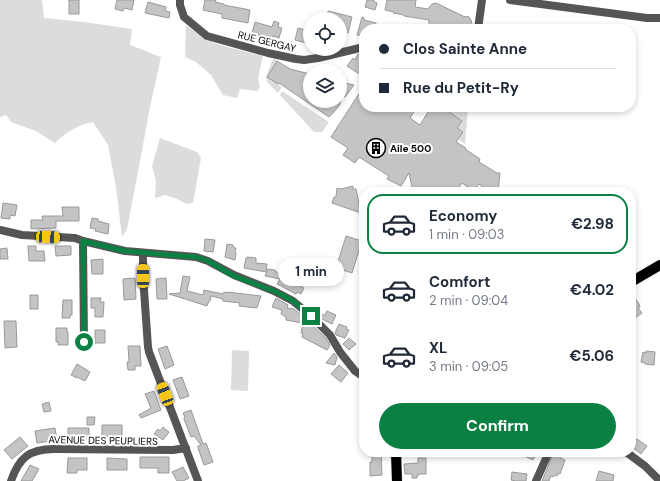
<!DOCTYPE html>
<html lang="en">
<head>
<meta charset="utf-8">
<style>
	body { margin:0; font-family:"DM Sans",sans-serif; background:#f2f2f3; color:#1f2937; height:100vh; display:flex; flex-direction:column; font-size:15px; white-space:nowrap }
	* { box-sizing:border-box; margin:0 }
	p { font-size:13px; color:#747a83 }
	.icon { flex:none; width:22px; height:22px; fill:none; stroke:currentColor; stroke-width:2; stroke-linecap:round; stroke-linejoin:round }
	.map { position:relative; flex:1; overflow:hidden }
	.drawer { position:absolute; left:359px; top:187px; width:277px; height:270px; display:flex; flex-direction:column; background:#fff; border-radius:16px; box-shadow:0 2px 6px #0003 }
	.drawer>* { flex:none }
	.hud { position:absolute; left:359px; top:24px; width:277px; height:88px; border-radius:16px; box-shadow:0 2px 6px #0003; display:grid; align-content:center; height:88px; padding:0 20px; background:#fff }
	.controls { position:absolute; left:303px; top:12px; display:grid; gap:8px }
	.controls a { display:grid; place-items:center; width:44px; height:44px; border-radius:50%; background:#fff; box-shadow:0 2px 6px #0003; font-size:20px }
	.end { position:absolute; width:18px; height:18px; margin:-9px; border:5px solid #0b8043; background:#fff; box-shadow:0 0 0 2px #fff }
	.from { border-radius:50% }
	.bubble { position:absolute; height:28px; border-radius:14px; background:#fff; box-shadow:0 2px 6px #0003; font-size:13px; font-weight:700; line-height:28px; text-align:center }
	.car { position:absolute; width:12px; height:24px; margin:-12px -6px; border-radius:5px; box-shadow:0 0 3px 1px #0007; background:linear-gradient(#f5c518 24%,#345 0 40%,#f5c518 0 76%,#345 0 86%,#f5c518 0) }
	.hud b { display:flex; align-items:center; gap:14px; height:38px; font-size:15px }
	.hud b+b { border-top:1px solid #e0e1e3 }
	.hud i { width:10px; height:10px; background:#1f2937 }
	ul { padding:7px 0 0; list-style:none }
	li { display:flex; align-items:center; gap:12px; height:60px; margin:0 8px 6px; padding:0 12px; border:2px solid transparent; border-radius:16px }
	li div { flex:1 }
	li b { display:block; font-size:15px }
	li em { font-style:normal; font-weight:700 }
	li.current { border-color:#0b8043 }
	li>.icon { width:36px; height:36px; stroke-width:1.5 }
	.button { display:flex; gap:8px; margin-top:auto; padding:8px 20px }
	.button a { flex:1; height:46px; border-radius:24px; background:#0b8043; color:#fff; font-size:16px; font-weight:700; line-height:46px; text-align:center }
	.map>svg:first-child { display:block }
	.green { fill:#dcdcdc }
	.building { fill:#c4c4c4; stroke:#999 }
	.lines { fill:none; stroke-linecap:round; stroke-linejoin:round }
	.major-casing { stroke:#dbdbdb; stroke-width:11 }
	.minor { stroke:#555; stroke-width:8 }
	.major { stroke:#000; stroke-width:10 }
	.route { stroke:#0b8043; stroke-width:5 }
	.labels { text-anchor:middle; stroke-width:4; stroke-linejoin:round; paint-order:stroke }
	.street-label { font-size:10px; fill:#000; stroke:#fff }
	.poi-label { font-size:10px; font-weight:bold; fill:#000; stroke:#fff; text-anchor:start }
</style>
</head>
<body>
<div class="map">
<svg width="660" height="481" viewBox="0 0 660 481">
	<rect width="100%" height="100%" fill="#fff"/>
	<path class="green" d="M0,0H42L44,18L84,22L132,29L130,45L161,57L150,107L141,156L127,229L122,237L116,187L108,145L93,122C79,124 65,133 55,143L36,131L11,122L6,115L0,117Z
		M186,25L205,39L220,45L263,56L258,78L260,87L257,91L240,89L237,98L223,95L211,75L196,62L185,57Z
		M274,59L277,60V61L267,77L282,87L278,93L267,82L266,77L272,61Z
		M282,91L329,122L322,132H314L280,95Z
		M452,107H468L465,144L458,139L463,132L457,128L462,121L453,115L440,127Z
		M160,138L197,152L201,158L193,203L187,204L177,199L165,195L155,198L156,181L152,166Z
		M232,350L249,351L248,391L231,390Z"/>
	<path class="building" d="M69,0H79V14H69Z
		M117,0H134L132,10L124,8L123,11L115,9Z
		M205,0H216L215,2L224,4V5L250,10L248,23L222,18V14L203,10Z
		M367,0H374V2L377,3L375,10L365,7Z
		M387,0H416L415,7L428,9L432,4L436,3L465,17L466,16L469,17L471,20L472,24L469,29H429V20L404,16V15L393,13L394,12L385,10Z
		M148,2L166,7L165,11L170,12L169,18L145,13Z
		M328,11L352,17L348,33L340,31V19H326Z
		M362,17L364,18V20L376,23L375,29H364V36L357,35Z
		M274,21L279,23L278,27L282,28L279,38L273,36L272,39L252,33L255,22L272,27Z
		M298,28L310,31V44L295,40Z
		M358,54L364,58V77L347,66L353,58L355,60Z
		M277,61L290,69L310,74V101H341L339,106L332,114L329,117L279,83L278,84L267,77Z
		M340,82L354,85L345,97L340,95Z
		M364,86V107H417L410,118L420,125L431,107H452L449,112L462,121L457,128L463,132L456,142L466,148L465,149L480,159L479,162L497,173H500L498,192H489L479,184L474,191L462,183L456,192H413L409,173L401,186L387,179L389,176L359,157L355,163L343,155L348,148L331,137Z
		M353,186V189H356L361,213L332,203L334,197H336L337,188L341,189Z
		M3,203L17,205L15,216L10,215V219L1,218Z
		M62,207H79V221H56V228L31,229V220H43L42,216H63Z
		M92,218L98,219V221L109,224L108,234L95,231L96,229L90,228Z
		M346,236L362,241L352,273L336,268Z
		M205,239L215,240L213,252L204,251Z
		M227,244L233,245L234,248H236L235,252L236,254L235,260L225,257Z
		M28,246H36V251H44L45,261H29Z
		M55,246H71V255L56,256Z
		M7,248L8,259H0V249Z
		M247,257L256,258V263L267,264L266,272L244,268L246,258H247Z
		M103,259V274H92L91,260Z
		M268,269L275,270V271L301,285L300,286L304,288L301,294L297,292L296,294L277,284L280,279L265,276Z
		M183,276L190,277L187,291L203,295L204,290L223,294L224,292L227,293V292L261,296L257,308L239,306L240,303L223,301V299L211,296L210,301H209L207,306L204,305L169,294L180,293Z
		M135,278L136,299L124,300L123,279Z
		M166,278L167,299H157L156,279Z
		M631,292L639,304L640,307L638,308L642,313L635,318L632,313L635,310L631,305Z
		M30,295H38V309H30Z
		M91,298H101L100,302H104L103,317H95V308H91Z
		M276,298L288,305L287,308L294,309L303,316L302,323L286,320V317L281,314L282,310L272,307Z
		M63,300H72V315H70V318H62Z
		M327,311L336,315L332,324L322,319L317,314L325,315Z
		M4,321H16L17,347L5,348Z
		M303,323L312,325L326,338L330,345L327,350L302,337L303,333H301Z
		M339,324L347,327L346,329L349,330L345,338L336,335L335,333Z
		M56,328H67V332H68V345H58V341L56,342Z
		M95,330H105V343H95Z
		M349,338L356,344L349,350L343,344Z
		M128,346H140L141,366H135V370H128L127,362H129Z
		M167,346L174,365L165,369L158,349Z
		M646,351L655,352L654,365L645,364V363L641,362L643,352L646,353Z
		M334,353L337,357L335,365L326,363Z
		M77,364L90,372L85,381L77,377V378L71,375Z
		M339,365L348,373L341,382L331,374Z
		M182,377L189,396L180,399L173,380Z
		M154,391L161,410L141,418L139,415L151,408L145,394Z
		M49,402L51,411L44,412L42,404Z
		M191,410L203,444L206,443L213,462L204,465L198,448V446L201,445L194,436L191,437L184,419V418L185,417L183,413Z
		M87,417H95L94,425H87Z
		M102,425H122V437H102Z
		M163,427L169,432L163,440L154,434L158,429L160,431Z
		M55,428L57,440L37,443L35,431Z
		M68,428H89V440L68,439Z
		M20,437L28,446L12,459L4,450Z
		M637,439L647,446L641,454L631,446Z
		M372,452H381L382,475L370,476V462H372Z
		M526,452H537L533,460L524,456Z
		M554,452H562L560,458L565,460L560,474L558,473L557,476L554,475L553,477L551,476L549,481H542Z
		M140,457H169V473H158V468H140Z
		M68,458H87V470H77V473H67Z
		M107,458L127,459V470H107Z
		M418,458H426V474H419V475H417V478H412V474H405L404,464L418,463Z
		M30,465L39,469L32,481H21Z
		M183,467L189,478L183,481H177L172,472Z
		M599,471L614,475L613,481H596Z
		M512,472L527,474L526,481H516L511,480Z"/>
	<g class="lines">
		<defs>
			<path id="major" d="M631,282L660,265
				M396,452L397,481"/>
		</defs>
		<use href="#major" class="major-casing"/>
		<path class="minor" d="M180,0V5L184,17L207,36L268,53L296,59L304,60L318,58L364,47
			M510,0L647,18H660
			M478,29L482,0
			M0,230L22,235L75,238L83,241L125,251L196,257L208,261L234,275L274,291L293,301L311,316L330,335L340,352L355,371L364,377
			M83,241L84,342
			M143,253V276L148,347L149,352L198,481
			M626,452L645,466L660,481
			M11,481C19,458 29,449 54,449L173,450L186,448
			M536,481L549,452"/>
		<use href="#major" class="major"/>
	</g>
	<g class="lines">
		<path class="route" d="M84,342L83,250V241L125,251L182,256L196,257L208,261L234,276L274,291L282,295L293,301L311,316"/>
	</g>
	<defs>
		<symbol id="building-ring" viewBox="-11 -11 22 22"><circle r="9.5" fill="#fff" stroke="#000" stroke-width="1.5"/><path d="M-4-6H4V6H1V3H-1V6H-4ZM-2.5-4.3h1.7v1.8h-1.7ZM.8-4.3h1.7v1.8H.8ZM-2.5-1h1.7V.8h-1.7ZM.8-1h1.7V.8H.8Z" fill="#000"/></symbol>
	</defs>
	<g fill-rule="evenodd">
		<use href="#building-ring" x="365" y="137" width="22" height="22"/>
	</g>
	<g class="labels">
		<g class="street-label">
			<text transform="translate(267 41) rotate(14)" y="4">RUE GERGAY</text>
			<text transform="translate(103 440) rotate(1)" y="4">AVENUE DES PEUPLIERS</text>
		</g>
		<g class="poi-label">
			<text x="390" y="152">Aile 500</text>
		</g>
	</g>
</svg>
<div class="controls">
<a><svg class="icon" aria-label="locate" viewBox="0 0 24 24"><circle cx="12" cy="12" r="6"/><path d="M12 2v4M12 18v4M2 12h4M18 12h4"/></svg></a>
<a><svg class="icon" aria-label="layers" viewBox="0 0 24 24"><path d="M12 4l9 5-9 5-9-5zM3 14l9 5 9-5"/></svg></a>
</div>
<i class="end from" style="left:84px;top:342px"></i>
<i class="end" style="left:311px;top:316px"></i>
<div class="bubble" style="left:278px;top:258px;width:66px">1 min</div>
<i class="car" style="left:48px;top:237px;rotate:93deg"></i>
<i class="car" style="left:143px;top:276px;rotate:0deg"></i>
<i class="car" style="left:165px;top:394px;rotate:339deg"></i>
<div class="hud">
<b><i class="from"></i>Clos Sainte Anne</b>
<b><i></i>Rue du Petit-Ry</b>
</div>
<section class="drawer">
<ul>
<li class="current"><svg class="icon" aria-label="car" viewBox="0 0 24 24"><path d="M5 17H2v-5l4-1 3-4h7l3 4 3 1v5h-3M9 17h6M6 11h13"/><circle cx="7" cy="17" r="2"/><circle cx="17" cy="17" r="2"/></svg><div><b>Economy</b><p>1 min · 09:03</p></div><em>€2.98</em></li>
<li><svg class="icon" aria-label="car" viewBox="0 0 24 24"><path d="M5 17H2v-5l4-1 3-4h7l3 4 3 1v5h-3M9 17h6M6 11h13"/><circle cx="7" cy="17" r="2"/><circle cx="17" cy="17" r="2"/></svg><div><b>Comfort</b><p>2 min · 09:04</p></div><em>€4.02</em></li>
<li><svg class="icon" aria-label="car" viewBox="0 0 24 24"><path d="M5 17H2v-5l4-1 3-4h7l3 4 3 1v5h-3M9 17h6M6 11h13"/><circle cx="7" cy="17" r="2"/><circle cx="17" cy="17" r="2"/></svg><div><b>XL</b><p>3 min · 09:05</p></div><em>€5.06</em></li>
</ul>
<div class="button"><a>Confirm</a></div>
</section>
</div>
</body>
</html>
